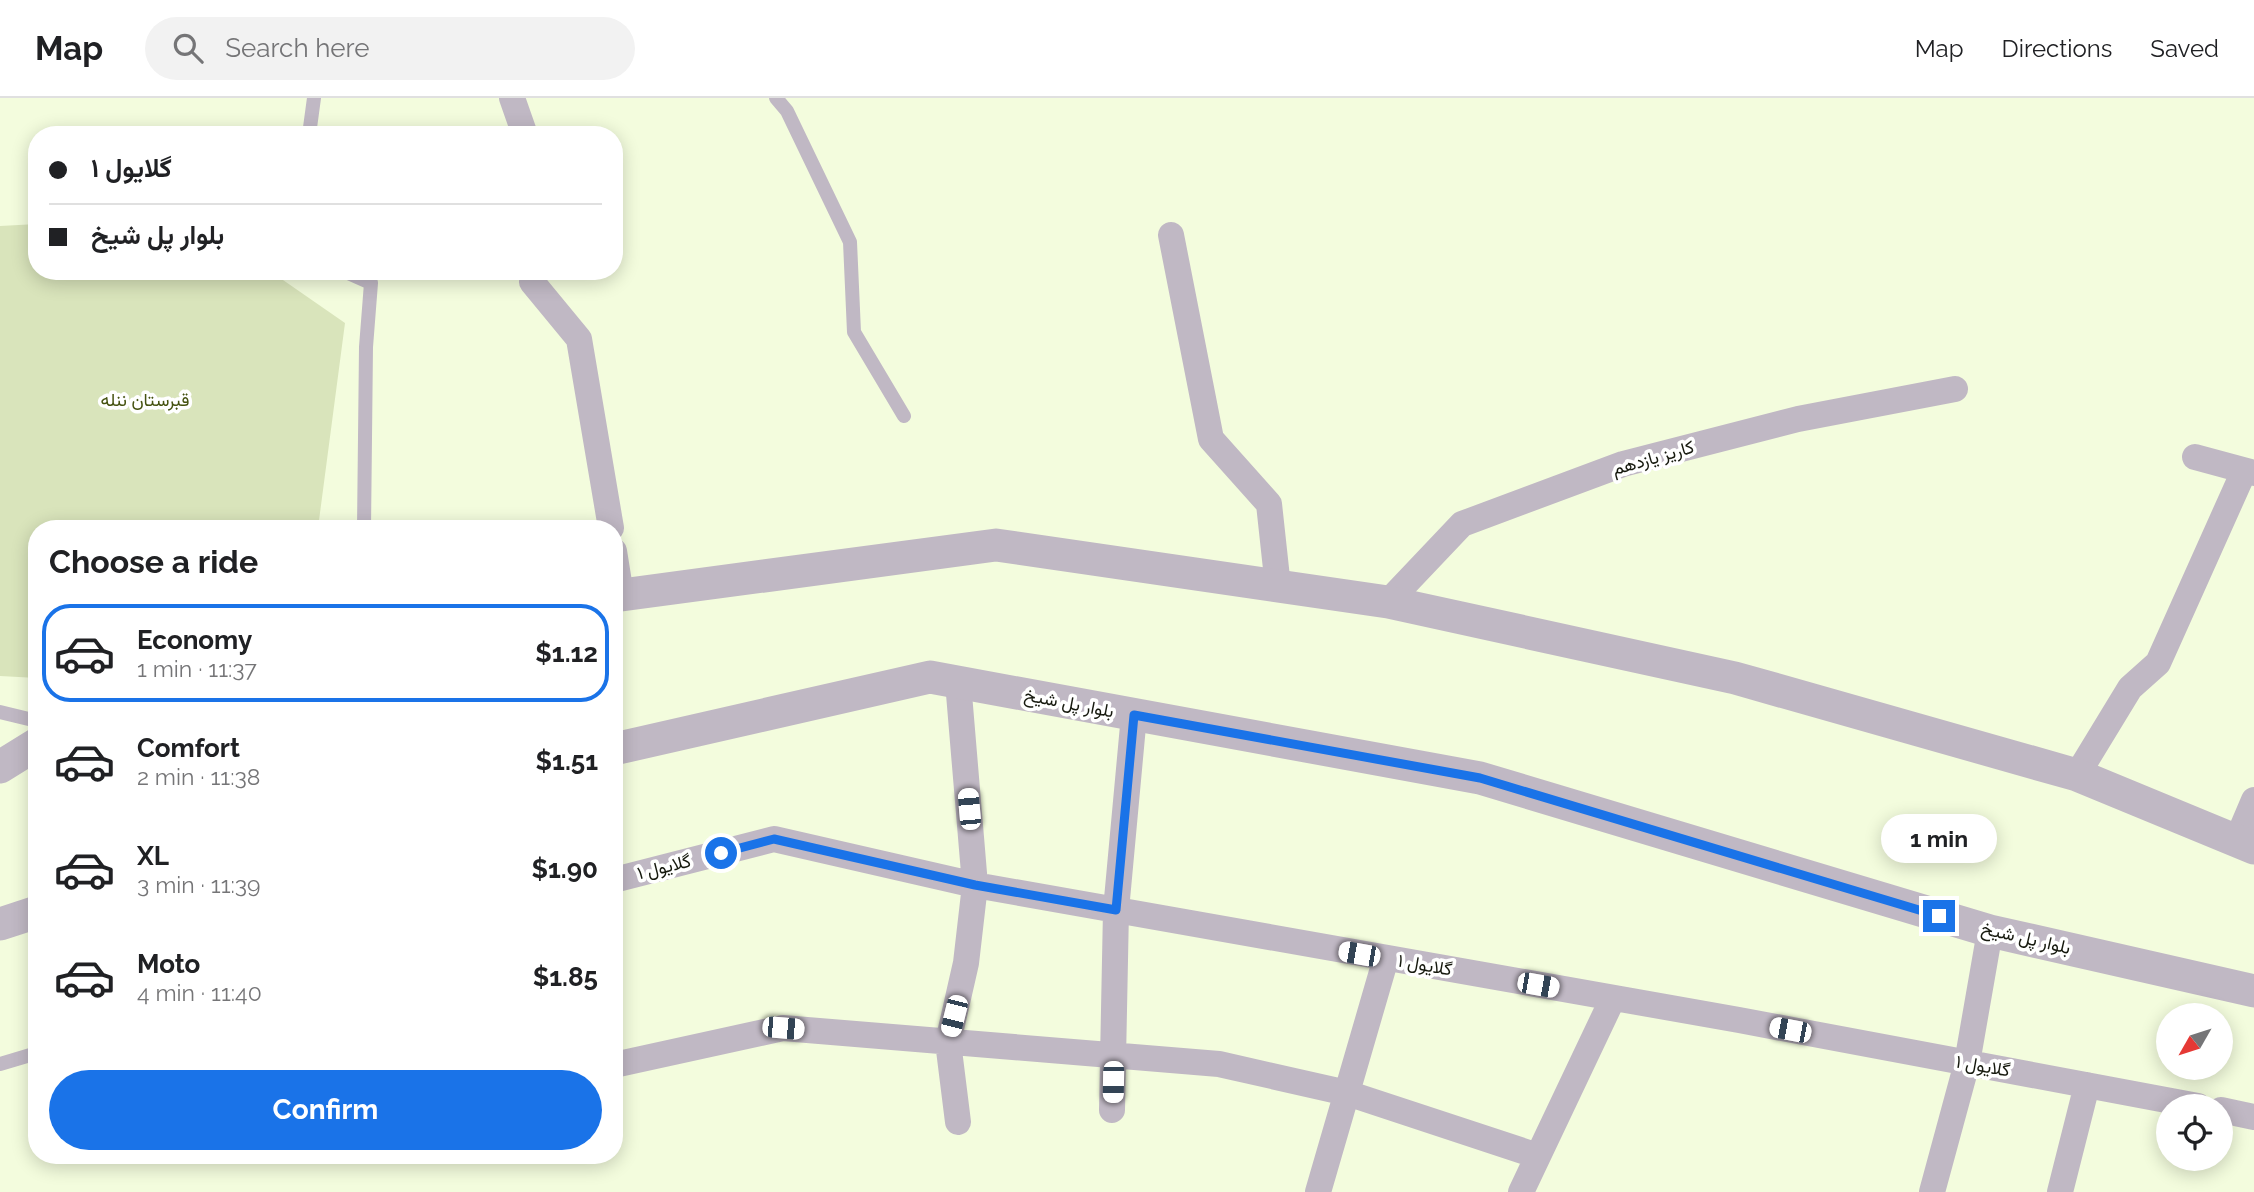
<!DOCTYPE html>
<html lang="en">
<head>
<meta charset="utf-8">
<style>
	body { margin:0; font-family:Raleway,Vazirmatn,sans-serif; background:#f2f2f2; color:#202124; height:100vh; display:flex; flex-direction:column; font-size:26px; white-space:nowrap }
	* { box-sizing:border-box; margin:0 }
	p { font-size:23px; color:#757577 }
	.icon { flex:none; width:38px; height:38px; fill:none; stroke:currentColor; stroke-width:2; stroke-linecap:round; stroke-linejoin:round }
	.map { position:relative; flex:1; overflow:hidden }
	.details { position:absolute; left:28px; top:422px; width:595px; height:644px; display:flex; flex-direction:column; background:#fff; border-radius:28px; box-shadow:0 4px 18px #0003 }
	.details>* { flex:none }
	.guide { position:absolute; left:28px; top:28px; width:595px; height:154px; border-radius:28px; box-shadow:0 4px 18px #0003; display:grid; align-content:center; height:154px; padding:0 21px; background:#fff }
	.needle { width:46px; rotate:231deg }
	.controls { position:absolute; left:2156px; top:905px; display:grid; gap:14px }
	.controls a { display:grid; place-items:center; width:77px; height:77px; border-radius:50%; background:#fff; box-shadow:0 4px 18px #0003; font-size:35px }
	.end { position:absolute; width:32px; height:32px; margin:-16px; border:9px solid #1a73e8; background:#fff; box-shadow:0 0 0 4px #fff }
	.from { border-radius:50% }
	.bubble { position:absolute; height:49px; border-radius:24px; background:#fff; box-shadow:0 4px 18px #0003; font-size:23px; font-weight:700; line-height:49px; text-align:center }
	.car { position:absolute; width:21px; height:42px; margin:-21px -10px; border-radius:9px; box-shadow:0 0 5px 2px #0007; background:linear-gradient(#fff 24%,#345 0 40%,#fff 0 76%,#345 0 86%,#fff 0) }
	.guide b { display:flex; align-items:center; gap:24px; height:66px; font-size:26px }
	.guide b+b { border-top:2px solid #e0e0e0 }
	.guide i { width:18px; height:18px; background:#202124 }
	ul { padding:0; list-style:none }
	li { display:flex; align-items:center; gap:21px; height:98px; margin:0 14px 10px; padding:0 7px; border:4px solid transparent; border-radius:28px }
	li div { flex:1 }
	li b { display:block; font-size:26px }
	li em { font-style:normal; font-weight:700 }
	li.on { border-color:#1a73e8 }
	li>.icon { width:63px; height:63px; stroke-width:1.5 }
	h2 { padding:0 21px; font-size:32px; line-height:84px }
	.action { display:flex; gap:14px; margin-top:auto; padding:14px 21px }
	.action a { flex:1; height:80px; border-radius:42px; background:#1a73e8; color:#fff; font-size:28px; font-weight:700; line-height:80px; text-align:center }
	header { display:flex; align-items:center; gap:42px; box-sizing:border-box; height:98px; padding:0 35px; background:#fff; border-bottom:2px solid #e0e0e0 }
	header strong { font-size:33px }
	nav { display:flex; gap:38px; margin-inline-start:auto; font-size:24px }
	.search { width:490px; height:63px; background:#f2f2f2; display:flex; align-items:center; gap:18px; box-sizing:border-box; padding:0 24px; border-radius:38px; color:#757577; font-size:26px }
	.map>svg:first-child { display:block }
	.green { fill:#d9e4bb }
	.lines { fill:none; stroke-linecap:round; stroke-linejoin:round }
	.service { stroke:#c0b8c4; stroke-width:14 }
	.minor { stroke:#c0b8c4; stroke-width:26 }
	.tertiary { stroke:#c0b8c4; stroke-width:33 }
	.route { stroke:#1a73e8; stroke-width:9 }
	.labels { text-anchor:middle; stroke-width:7; stroke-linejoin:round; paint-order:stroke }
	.park-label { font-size:18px; fill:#455210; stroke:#fff }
	.street-label { font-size:18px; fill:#16190e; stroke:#fff }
</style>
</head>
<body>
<header>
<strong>Map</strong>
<div class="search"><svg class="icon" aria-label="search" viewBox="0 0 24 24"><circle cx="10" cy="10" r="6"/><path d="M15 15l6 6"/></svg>Search here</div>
<nav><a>Map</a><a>Directions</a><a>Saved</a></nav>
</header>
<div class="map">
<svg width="2254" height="1094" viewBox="0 0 2254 1094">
	<rect width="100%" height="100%" fill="#f3fcdd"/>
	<path class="green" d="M37,126V173H270L345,225L318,430H37V580L0,578V128Z"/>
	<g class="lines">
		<path class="service" d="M776,0L787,13L850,144L854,234L904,318
			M309,37L314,0
			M344,173L371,185L366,249L364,430
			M0,614L37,623
			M0,966L37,955"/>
		<path class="minor" d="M512,0L525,37
			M1171,137L1211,341L1269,406L1278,489
			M534,173L532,184L579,241L611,430
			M2195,359L2254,375
			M614,453L621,497
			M1388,504L1462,426L1623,366L1798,321L1955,291
			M2077,677L2130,590L2158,565L2244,373
			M2237,742L2254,702
			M614,782L774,741L975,787L1739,922L2198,1008
			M614,967L783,930L1219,966L1347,995L1538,1058
			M1112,1012L1116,812L1134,617
			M2221,1012L2254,1019
			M958,1024L948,944L966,865L975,787L958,584
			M1318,1094L1386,860
			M1521,1094L1613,900
			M1932,1094L1967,965L1990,833
			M2060,1094L2087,987"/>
		<path class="tertiary" d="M614,498L996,447L1388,504L1735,580L2077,677L2254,750
			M614,651L930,579L1480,680L1990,833L2254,893
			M0,669L37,646
			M0,826L37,814"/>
	</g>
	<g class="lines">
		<path class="route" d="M721,755L774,741L975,787L1116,812L1134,617L1480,680L1939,818"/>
	</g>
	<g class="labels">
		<g class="park-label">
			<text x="145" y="308">قبرستان ننله</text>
		</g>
		<g class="street-label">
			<text transform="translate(1653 360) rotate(-16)" y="6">کاریز یازدهم</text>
			<text transform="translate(1069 605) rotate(11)" y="6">بلوار پل شیخ</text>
			<text transform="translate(664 769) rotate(-14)" y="6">گلایول ۱</text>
			<text transform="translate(2026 840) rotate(13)" y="6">بلوار پل شیخ</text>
			<text transform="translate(1425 867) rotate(10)" y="6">گلایول ۱</text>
			<text transform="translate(1983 968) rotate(10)" y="6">گلایول ۱</text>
		</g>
	</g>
</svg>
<div class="controls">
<a><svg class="needle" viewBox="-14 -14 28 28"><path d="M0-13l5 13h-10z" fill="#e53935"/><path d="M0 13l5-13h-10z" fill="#757577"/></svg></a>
<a><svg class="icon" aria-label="locate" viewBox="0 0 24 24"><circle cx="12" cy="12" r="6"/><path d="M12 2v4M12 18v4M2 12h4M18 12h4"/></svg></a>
</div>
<i class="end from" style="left:721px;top:755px"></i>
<i class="end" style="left:1939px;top:818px"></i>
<div class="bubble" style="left:1881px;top:716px;width:116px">1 min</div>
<i class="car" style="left:969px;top:711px;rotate:355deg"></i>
<i class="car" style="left:1359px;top:856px;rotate:280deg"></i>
<i class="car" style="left:1538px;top:887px;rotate:100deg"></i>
<i class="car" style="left:954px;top:918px;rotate:194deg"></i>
<i class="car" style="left:783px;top:930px;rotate:95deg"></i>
<i class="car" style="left:1790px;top:932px;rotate:281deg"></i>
<i class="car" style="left:1113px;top:984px;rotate:181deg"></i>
<div class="guide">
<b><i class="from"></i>گلایول ۱</b>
<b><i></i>بلوار پل شیخ</b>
</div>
<section class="details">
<h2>Choose a ride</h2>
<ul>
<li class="on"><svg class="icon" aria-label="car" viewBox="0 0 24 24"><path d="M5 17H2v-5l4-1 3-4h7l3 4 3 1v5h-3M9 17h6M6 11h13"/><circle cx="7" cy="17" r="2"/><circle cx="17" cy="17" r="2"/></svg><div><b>Economy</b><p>1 min · 11:37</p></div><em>$1.12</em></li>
<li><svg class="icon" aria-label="car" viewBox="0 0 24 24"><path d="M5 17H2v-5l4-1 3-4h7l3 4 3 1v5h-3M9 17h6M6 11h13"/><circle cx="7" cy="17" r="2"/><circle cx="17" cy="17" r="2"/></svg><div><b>Comfort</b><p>2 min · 11:38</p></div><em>$1.51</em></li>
<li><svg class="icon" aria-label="car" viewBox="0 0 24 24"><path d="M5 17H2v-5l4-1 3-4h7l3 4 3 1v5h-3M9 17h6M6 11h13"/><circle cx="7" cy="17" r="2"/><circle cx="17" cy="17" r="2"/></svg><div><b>XL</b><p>3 min · 11:39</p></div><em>$1.90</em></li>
<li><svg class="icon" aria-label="car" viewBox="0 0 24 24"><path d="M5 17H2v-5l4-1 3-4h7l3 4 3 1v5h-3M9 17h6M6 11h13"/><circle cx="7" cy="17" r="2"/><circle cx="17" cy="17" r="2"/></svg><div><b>Moto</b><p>4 min · 11:40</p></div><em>$1.85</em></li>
</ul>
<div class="action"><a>Confirm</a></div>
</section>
</div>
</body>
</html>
